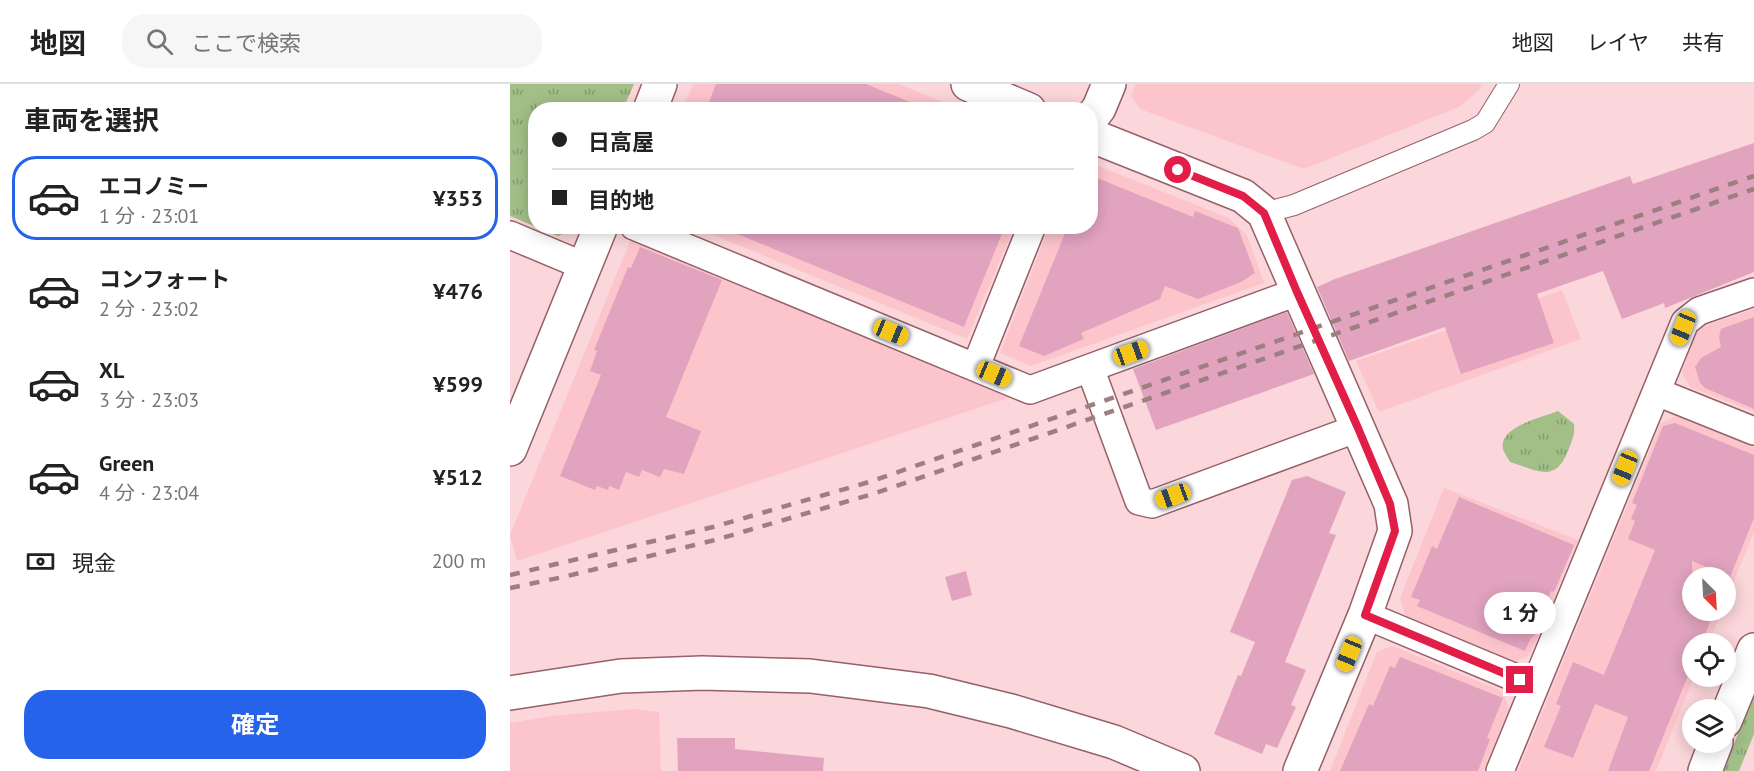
<!DOCTYPE html>
<html lang="ja">
<head>
<meta charset="utf-8">
<style>
	body { margin:0; font-family:"PT Sans","Noto Sans JP",sans-serif; background:#f6f6f6; color:#222; height:100vh; display:flex; flex-direction:column; font-size:22px; white-space:nowrap }
	* { box-sizing:border-box; margin:0 }
	p { font-size:20px; color:#767676 }
	.icon { flex:none; width:33px; height:33px; fill:none; stroke:currentColor; stroke-width:2; stroke-linecap:round; stroke-linejoin:round }
	.map { position:relative; flex:1; overflow:hidden }
	.drawer { display:flex; flex-direction:column; background:#fff; width:510px }
	.drawer>* { flex:none }
	.hud { position:absolute; left:18px; top:18px; width:570px; height:132px; border-radius:24px; box-shadow:0 3px 15px #0003; display:grid; align-content:center; height:132px; padding:0 24px; background:#fff }
	.needle { width:39px; rotate:156deg }
	.tools { position:absolute; left:1172px; top:483px; display:grid; gap:12px }
	.tools a { display:grid; place-items:center; width:54px; height:54px; border-radius:50%; background:#fff; box-shadow:0 3px 15px #0003; font-size:30px }
	.end { position:absolute; width:27px; height:27px; margin:-14px; border:8px solid #e11d48; background:#fff; box-shadow:0 0 0 3px #fff }
	.from { border-radius:50% }
	.bubble { position:absolute; height:42px; border-radius:21px; background:#fff; box-shadow:0 3px 15px #0003; font-size:20px; font-weight:700; line-height:42px; text-align:center }
	.car { position:absolute; width:18px; height:36px; margin:-18px -9px; border-radius:8px; box-shadow:0 0 4px 2px #0007; background:linear-gradient(#f5c518 24%,#345 0 40%,#f5c518 0 76%,#345 0 86%,#f5c518 0) }
	.hud b { display:flex; align-items:center; gap:21px; height:57px; font-size:22px }
	.hud b+b { border-top:2px solid #e0e0e0 }
	.hud i { width:15px; height:15px; background:#222 }
	ul { padding:0; list-style:none }
	li { display:flex; align-items:center; gap:18px; height:84px; margin:0 12px 9px; padding:0 12px; border:3px solid transparent; border-radius:24px }
	li div { flex:1 }
	li b { display:block; font-size:22px }
	li em { font-style:normal; font-weight:700 }
	li.selected { border-color:#2563eb }
	li>.icon { width:54px; height:54px; stroke-width:1.5 }
	h2 { padding:0 24px; font-size:27px; line-height:72px }
	.pay { display:flex; align-items:center; gap:15px; height:66px; padding:0 24px; font-size:22px }
	.pay p { margin-inline-start:auto }
	.action { display:flex; gap:12px; margin-top:auto; padding:12px 24px }
	.action a { flex:1; height:69px; border-radius:24px; background:#2563eb; color:#fff; font-size:24px; font-weight:700; line-height:69px; text-align:center }
	header { display:flex; align-items:center; gap:36px; box-sizing:border-box; height:84px; padding:0 30px; background:#fff; border-bottom:2px solid #e0e0e0 }
	header strong { font-size:28px }
	nav { display:flex; gap:33px; margin-inline-start:auto; font-size:21px }
	.search { width:420px; height:54px; background:#f6f6f6; display:flex; align-items:center; gap:15px; box-sizing:border-box; padding:0 21px; border-radius:24px; color:#767676; font-size:22px }
	main { display:flex; flex:1; min-height:0 }
	.map>svg:first-child { display:block }
	.built { fill:#fcc5cb }
	.grass { fill:url(#grass-tufts) }
	.building { fill:#e2a3bf }
	.lines { fill:none; stroke-linecap:round; stroke-linejoin:round }
	.pedestrian-casing { stroke:#956067; stroke-width:22 }
	.minor-casing { stroke:#956067; stroke-width:30 }
	.tertiary-casing { stroke:#956067; stroke-width:36 }
	.pedestrian { stroke:#fff; stroke-width:20 }
	.minor { stroke:#fff; stroke-width:27 }
	.tertiary { stroke:#fff; stroke-width:33 }
	.rail { stroke:#9d7f82; stroke-width:4.5; stroke-dasharray:10 10; stroke-linecap:butt }
	.route { stroke:#e11d48; stroke-width:8 }
</style>
</head>
<body>
<header>
<strong>地図</strong>
<div class="search"><svg class="icon" aria-label="search" viewBox="0 0 24 24"><circle cx="10" cy="10" r="6"/><path d="M15 15l6 6"/></svg>ここで検索</div>
<nav><a>地図</a><a>レイヤ</a><a>共有</a></nav>
</header>
<main>
<section class="drawer">
<h2>車両を選択</h2>
<ul>
<li class="selected"><svg class="icon" aria-label="car" viewBox="0 0 24 24"><path d="M5 17H2v-5l4-1 3-4h7l3 4 3 1v5h-3M9 17h6M6 11h13"/><circle cx="7" cy="17" r="2"/><circle cx="17" cy="17" r="2"/></svg><div><b>エコノミー</b><p>1 分 · 23:01</p></div><em>¥353</em></li>
<li><svg class="icon" aria-label="car" viewBox="0 0 24 24"><path d="M5 17H2v-5l4-1 3-4h7l3 4 3 1v5h-3M9 17h6M6 11h13"/><circle cx="7" cy="17" r="2"/><circle cx="17" cy="17" r="2"/></svg><div><b>コンフォート</b><p>2 分 · 23:02</p></div><em>¥476</em></li>
<li><svg class="icon" aria-label="car" viewBox="0 0 24 24"><path d="M5 17H2v-5l4-1 3-4h7l3 4 3 1v5h-3M9 17h6M6 11h13"/><circle cx="7" cy="17" r="2"/><circle cx="17" cy="17" r="2"/></svg><div><b>XL</b><p>3 分 · 23:03</p></div><em>¥599</em></li>
<li><svg class="icon" aria-label="car" viewBox="0 0 24 24"><path d="M5 17H2v-5l4-1 3-4h7l3 4 3 1v5h-3M9 17h6M6 11h13"/><circle cx="7" cy="17" r="2"/><circle cx="17" cy="17" r="2"/></svg><div><b>Green</b><p>4 分 · 23:04</p></div><em>¥512</em></li>
</ul>
<div class="pay"><svg class="icon" aria-label="cash" viewBox="0 0 24 24"><path d="M3 7h18v10H3z"/><circle cx="12" cy="12" r="2"/></svg>現金<p>200 m</p></div>
<div class="action"><a>確定</a></div>
</section>
<div class="map">
<svg width="1244" height="687" viewBox="0 0 1244 687">
	<defs>
		<pattern id="grass-tufts" width="24" height="20" patternUnits="userSpaceOnUse" patternTransform="scale(1.5)"><rect width="24" height="20" fill="#a2bf88"/><path d="M3 7l-1-3M5 7V3M7 7l1-3M15 17l-1-3M17 17v-4M19 17l1-3" fill="none" stroke="#859b6f"/></pattern>
	</defs>
	<rect width="100%" height="100%" fill="#fbd6da"/>
	<path class="built" d="M183,0H389L450,25L172,26Z
		M626,0H972L969,6L949,23L794,85L630,25L621,12Z
		M581,79L719,134L737,151L754,199L521,282L490,269L539,143L580,142Z
		M184,143H504L457,255Z
		M121,155L504,312L7,477L0,451Z
		M1052,206L1071,255L869,328L846,277Z
		M1244,225V328L1180,303L1172,289L1186,245Z
		M1166,332L1244,363V448L1215,518V494H1182V526L1212,527L1198,559L1182,560V592L1184,593L1146,687H1008L1151,339Z
		M934,404L1068,456L1020,571L1005,578L896,533L890,514Z
		M882,562L992,607L999,624L973,687H820L867,568Z
		M123,625L149,628L151,687H0V639L41,632Z"/>
	<path class="grass" d="M0,0H124L113,25L26,26V142L66,143L65,145L48,152L0,132Z
		M1048,327L1064,340C1065,351 1062,357 1058,367C1045,400 1027,386 1000,378C998,374 994,369 993,365C988,343 1033,333 1048,327Z
		M1244,611V650L1229,687H1213Z"/>
	<path class="building" d="M206,0H356L417,25L196,26Z
		M1244,59V188L1155,224L1154,219L1112,235L1093,187L1027,210L1044,259L951,290L935,243L839,277L807,203L825,195L1120,92L1123,100Z
		M580,91L683,133L685,127L728,144L745,189L731,198L688,215L655,202L650,215L571,249L574,255L534,272L509,262L558,142H580Z
		M208,142H495L454,243Z
		M130,163L212,196L156,333L191,347L174,390L154,385L150,393L132,386L129,393L116,388L109,406L99,402L98,406L87,402L85,406L50,392L91,291L80,287L87,267L84,266L118,183L121,184Z
		M777,228L804,290L646,346L623,285Z
		M1244,233V325L1195,304L1190,299L1185,283L1191,274L1211,263L1209,253L1211,245Z
		M1165,339L1244,371V434L1220,493L1182,477V526H1205L1191,560H1182V582L1139,687H1098L1118,633L1085,620L1063,674L1034,663L1051,622L1046,620L1063,578L1094,591L1145,466L1118,455L1125,437L1121,435L1127,421L1122,419L1153,342Z
		M797,392L836,408L819,449L826,451L775,578L796,586L781,621L786,623L767,664L756,660L752,670L704,650L728,591L731,592L745,558L720,548L782,396Z
		M949,413L1064,461L1044,508L1041,507L1032,528V545L1021,554L1015,567L907,522L910,516L901,513L922,462L927,465Z
		M456,487L462,511L442,517L435,493Z
		M890,573L993,614L977,654L980,655L968,687H830L859,620L863,622L880,582L885,584Z
		M167,654H225V665L314,674L313,687H168Z"/>
	<g class="lines">
		<defs>
			<path id="pedestrian" d="M754,129L784,121L963,46L975,39L999,0"/>
			<path id="minor" d="M124,142L520,306L787,208
				M0,151L74,182
				M466,282L522,142
				M580,284L629,417L642,420L848,344
				M1147,308L1244,347
				M855,531L1025,602
				M990,687L1175,238L1189,227L1244,208"/>
			<path id="tertiary" d="M458,0L519,26
				M140,26L150,0
				M580,36L589,24L599,0
				M580,51L733,112L754,129L881,420L885,447L855,531L790,687
				M0,365L91,142
				M0,609L111,592L192,589L300,592L419,607L501,627L604,658L673,687
				M1215,637L1244,566
				M1195,687L1206,658"/>
		</defs>
		<use href="#pedestrian" class="pedestrian-casing"/>
		<use href="#minor" class="minor-casing"/>
		<use href="#tertiary" class="tertiary-casing"/>
		<use href="#pedestrian" class="pedestrian"/>
		<use href="#minor" class="minor"/>
		<use href="#tertiary" class="tertiary"/>
		<path class="rail" d="M0,491L203,443L359,398L1244,92
			M0,504L53,493L205,456L366,409L1244,105"/>
	</g>
	<g class="lines">
		<path class="route" d="M668,86L733,112L754,129L787,208L848,344L880,420L885,447L855,531L1010,596"/>
	</g>
</svg>
<div class="tools">
<a><svg class="needle" viewBox="-14 -14 28 28"><path d="M0-13l5 13h-10z" fill="#e53935"/><path d="M0 13l5-13h-10z" fill="#767676"/></svg></a>
<a><svg class="icon" aria-label="locate" viewBox="0 0 24 24"><circle cx="12" cy="12" r="6"/><path d="M12 2v4M12 18v4M2 12h4M18 12h4"/></svg></a>
<a><svg class="icon" aria-label="layers" viewBox="0 0 24 24"><path d="M12 4l9 5-9 5-9-5zM3 14l9 5 9-5"/></svg></a>
</div>
<i class="end from" style="left:668px;top:86px"></i>
<i class="end" style="left:1010px;top:596px"></i>
<div class="bubble" style="left:974px;top:508px;width:72px">1 分</div>
<i class="car" style="left:1173px;top:244px;rotate:202deg"></i>
<i class="car" style="left:381px;top:248px;rotate:112deg"></i>
<i class="car" style="left:621px;top:269px;rotate:70deg"></i>
<i class="car" style="left:484px;top:290px;rotate:113deg"></i>
<i class="car" style="left:1115px;top:384px;rotate:202deg"></i>
<i class="car" style="left:663px;top:412px;rotate:250deg"></i>
<i class="car" style="left:839px;top:570px;rotate:202deg"></i>
<div class="hud">
<b><i class="from"></i>日高屋</b>
<b><i></i>目的地</b>
</div>
</div>
</main>
</body>
</html>
